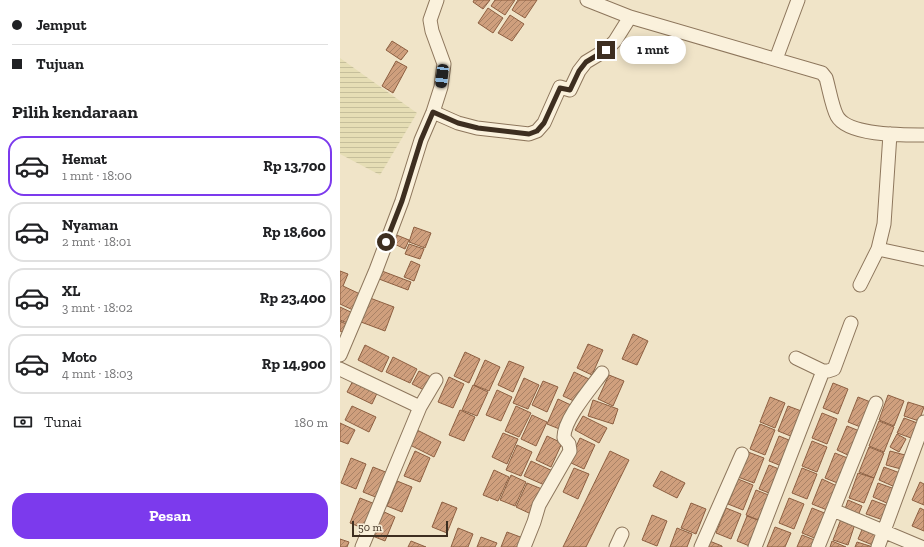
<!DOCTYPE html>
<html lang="id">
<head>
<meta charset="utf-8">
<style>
	body { margin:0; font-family:"Zilla Slab",serif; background:#f2f2f2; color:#202124; height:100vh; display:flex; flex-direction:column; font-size:15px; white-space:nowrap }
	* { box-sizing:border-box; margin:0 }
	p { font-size:13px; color:#757577 }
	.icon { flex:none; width:22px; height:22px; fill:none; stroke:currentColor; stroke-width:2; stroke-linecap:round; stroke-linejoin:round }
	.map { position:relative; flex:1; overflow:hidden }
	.details { display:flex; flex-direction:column; background:#fff; width:340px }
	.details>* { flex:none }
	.banner { display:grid; align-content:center; height:88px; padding:0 12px; background:#fff }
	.scale { position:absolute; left:12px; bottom:10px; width:96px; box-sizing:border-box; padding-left:4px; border:2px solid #3d2e20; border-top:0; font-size:11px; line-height:14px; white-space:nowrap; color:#3d2e20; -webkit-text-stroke:3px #f7eed8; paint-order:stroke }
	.end { position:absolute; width:18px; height:18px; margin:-9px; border:5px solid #3d2e20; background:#fff; box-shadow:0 0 0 2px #fff }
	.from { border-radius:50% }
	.bubble { position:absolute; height:28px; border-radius:14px; background:#fff; box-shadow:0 2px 10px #0003; font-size:13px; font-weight:700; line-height:28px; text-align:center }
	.car { position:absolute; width:12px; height:24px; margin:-12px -6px; border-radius:5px; box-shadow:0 0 3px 1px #0007; background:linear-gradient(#222 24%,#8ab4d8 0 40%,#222 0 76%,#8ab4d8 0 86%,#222 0) }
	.banner b { display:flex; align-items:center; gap:14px; height:38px; font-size:15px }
	.banner b+b { border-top:1px solid #e0e0e0 }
	.banner i { width:10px; height:10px; background:#202124 }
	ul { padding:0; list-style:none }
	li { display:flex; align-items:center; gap:12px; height:60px; margin:0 8px 6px; padding:0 4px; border:2px solid #e0e0e0; border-radius:16px }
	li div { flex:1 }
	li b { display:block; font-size:15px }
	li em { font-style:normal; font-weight:700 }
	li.selected { border-color:#7c3aed }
	li>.icon { width:36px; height:36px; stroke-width:1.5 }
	h2 { padding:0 12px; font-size:18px; line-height:48px }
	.pay { display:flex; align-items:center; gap:10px; height:44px; padding:0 12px; font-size:15px }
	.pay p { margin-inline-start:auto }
	.action { display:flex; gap:8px; margin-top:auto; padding:8px 12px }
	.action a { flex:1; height:46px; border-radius:16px; background:#7c3aed; color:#fff; font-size:16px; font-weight:700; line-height:46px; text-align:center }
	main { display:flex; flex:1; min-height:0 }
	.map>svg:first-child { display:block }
	.farmland { fill:url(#farmland-rules) }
	.building { fill:url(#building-hatch); stroke:#8d5f41 }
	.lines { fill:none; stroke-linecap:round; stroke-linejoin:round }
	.street-casing { stroke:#8d765c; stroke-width:15 }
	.street { stroke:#faf1dc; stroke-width:13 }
	.route { stroke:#3d2e20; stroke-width:5 }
</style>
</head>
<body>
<main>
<section class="details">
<div class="banner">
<b><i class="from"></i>Jemput</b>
<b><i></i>Tujuan</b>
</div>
<h2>Pilih kendaraan</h2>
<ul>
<li class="selected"><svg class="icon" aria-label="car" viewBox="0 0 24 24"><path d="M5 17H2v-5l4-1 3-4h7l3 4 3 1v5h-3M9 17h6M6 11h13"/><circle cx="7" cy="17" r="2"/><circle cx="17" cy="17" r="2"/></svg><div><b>Hemat</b><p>1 mnt · 18:00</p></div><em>Rp 13,700</em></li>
<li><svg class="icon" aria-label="car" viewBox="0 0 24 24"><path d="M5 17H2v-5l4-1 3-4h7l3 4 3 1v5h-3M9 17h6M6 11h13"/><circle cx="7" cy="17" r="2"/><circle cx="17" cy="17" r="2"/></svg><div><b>Nyaman</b><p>2 mnt · 18:01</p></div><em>Rp 18,600</em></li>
<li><svg class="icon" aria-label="car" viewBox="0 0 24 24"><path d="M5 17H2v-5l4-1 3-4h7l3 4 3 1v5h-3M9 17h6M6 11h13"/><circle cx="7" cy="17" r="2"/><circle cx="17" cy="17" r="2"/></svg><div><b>XL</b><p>3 mnt · 18:02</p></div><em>Rp 23,400</em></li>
<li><svg class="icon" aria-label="car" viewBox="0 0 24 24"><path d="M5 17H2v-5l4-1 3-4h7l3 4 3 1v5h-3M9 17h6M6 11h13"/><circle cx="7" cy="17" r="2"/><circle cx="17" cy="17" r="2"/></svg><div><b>Moto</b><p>4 mnt · 18:03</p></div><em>Rp 14,900</em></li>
</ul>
<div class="pay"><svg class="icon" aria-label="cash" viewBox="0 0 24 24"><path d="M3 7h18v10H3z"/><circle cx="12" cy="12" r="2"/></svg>Tunai<p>180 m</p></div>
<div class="action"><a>Pesan</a></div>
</section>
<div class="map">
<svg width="584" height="547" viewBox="0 0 584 547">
	<defs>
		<pattern id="farmland-rules" width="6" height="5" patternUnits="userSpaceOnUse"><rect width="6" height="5" fill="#e6deb5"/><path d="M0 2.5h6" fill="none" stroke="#c6bf9b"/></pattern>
		<pattern id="building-hatch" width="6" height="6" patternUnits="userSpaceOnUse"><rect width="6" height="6" fill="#cf9f7d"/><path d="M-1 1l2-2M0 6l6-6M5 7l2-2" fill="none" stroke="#a98266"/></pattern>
	</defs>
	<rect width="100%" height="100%" fill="#f0e4c8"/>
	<path class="farmland" d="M0,58L77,113L40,175L0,154Z"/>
	<path class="building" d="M134,0H150L143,9L133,2Z
		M155,0H175L165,15L151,6Z
		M178,0H197L185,18L172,10Z
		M148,8L163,18L153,33L138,23Z
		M170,15L184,24L172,41L158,33Z
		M52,41L68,51L61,60L46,50Z
		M56,61L67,67L53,93L42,86Z
		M74,227L91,233L85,248L69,242Z
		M54,234L69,240L65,249L50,242Z
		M69,244L84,249L80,259L65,254Z
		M71,261L80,265L74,281L64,277Z
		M0,271L8,274L3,286L20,294L13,310L0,304Z
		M42,271L71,282L68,290L39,279Z
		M30,298L54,307L45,331L21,322Z
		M0,307L15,314L10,324L0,320Z
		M0,321L10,326L6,334L0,331Z
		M293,334L308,341L297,365L282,359Z
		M248,344L263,350L252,375L237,368Z
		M25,345L49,357L42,372L18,360Z
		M125,352L140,359L129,383L114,376Z
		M53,357L77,369L70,383L46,372Z
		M145,360L160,367L149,391L134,385Z
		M169,361L184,367L173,392L158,385Z
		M79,371L93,378L86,391L72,384Z
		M234,372L249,379L238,403L223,396Z
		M269,375L284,381L273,406L258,399Z
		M15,377L39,389L32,404L7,392Z
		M109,377L124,384L113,408L98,402Z
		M184,378L199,385L188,409L173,403Z
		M203,381L218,387L207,412L192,405Z
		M493,383L508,389L498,414L483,408Z
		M133,385L148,392L137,416L122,410Z
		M157,390L172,397L161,421L146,415Z
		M548,395L564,401L554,426L539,420Z
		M430,397L445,403L435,428L420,422Z
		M518,397L533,403L523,428L508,422Z
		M218,399L233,406L222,430L207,424Z
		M253,400L278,409L273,424L248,416Z
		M568,402L584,407L579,421L564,416Z
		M12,406L36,417L29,432L5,420Z
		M176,406L191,413L179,437L165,431Z
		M448,406L464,412L453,437L438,431Z
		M120,410L135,417L124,441L109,435Z
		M482,413L497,419L487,444L472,438Z
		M192,415L207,422L196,446L181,439Z
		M243,416L267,428L259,443L235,430Z
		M564,418L580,424L574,439L557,433Z
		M539,421L554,427L544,452L529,446Z
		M0,423L15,430L8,444L0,441Z
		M420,424L435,430L425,455L410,449Z
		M507,426L522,432L512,457L497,450Z
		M77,430L101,442L94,457L70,445Z
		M163,433L178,439L167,464L152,457Z
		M557,434L566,439L559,452L550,447Z
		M207,436L222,443L211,467L196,460Z
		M439,436L454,442L444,467L429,461Z
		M240,438L255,445L244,469L229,462Z
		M472,441L487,447L477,472L462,466Z
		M177,445L192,452L181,476L166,470Z
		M529,447L544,453L534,478L519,472Z
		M75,451L90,458L80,482L64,476Z
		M270,451L289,460L246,547H223Z
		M550,451L565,455L561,469L546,465Z
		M408,452L424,458L414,483L398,477Z
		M495,453L510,459L500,484L485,478Z
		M11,458L26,464L16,489L1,483Z
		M191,461L215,472L209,487L184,476Z
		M429,465L444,471L434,495L419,489Z
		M33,467L48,473L38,498L23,492Z
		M544,467L560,473L555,487L539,480Z
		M234,468L249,474L238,499L223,492Z
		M462,468L477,474L467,499L452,493Z
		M154,470L169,477L158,501L143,495Z
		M321,471L345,483L337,498L313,486Z
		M518,473L534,478L524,503L509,498Z
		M171,475L186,482L175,506L160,500Z
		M398,479L413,485L403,510L388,504Z
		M482,479L497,486L487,510L472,504Z
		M57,481L72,487L62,512L47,506Z
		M580,482L584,484V505L572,500Z
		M187,483L202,489L191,514L176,507Z
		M538,483L555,489L549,504L533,497Z
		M416,490L431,496L421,521L406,515Z
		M20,498L35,504L25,529L10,523Z
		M449,498L464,504L454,529L439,523Z
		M508,500L522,506L517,518L504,512Z
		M532,500L548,506L543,520L526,514Z
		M102,502L117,508L107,533L92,527Z
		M351,503L366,509L356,534L341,528Z
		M386,508L401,514L391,539L376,533Z
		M472,508L487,514L477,539L462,533Z
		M580,508L584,510V531L572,526Z
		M40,510L55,517L45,541L30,535Z
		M312,515L327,521L317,546L302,540Z
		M407,516L423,522L412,547L397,541Z
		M501,519L515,524L508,545L493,540Z
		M524,525L541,532L535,546L518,539Z
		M435,527L451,533L445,547H427Z
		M118,528L133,534L128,547H111Z
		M337,528L352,534L347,547H330Z
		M167,532L183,538L179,547H161Z
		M462,535L477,541L475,547H457Z
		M141,537L157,543L155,547H137Z
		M0,539L9,542L7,547H0Z
		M367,540L382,546V547H364Z
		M71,541L86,547H68Z
		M492,541L506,547H490Z
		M517,542L533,547H515Z"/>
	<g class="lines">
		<defs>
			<path id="street" d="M247,0L290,17L482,73L486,78C489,88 492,107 497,116C508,136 564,135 584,135
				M436,59L458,0
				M93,112L118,123L137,128L189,134L197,131L204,123L220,87L230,90L239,71L246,62L266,50L275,41L290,17
				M538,249L584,259
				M520,285L538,249L544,224L550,134
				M0,355L36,270L62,201L81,140L93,112L101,87L104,64L92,31L90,20L97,0
				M456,358L483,371H488L494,369L511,323
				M0,369L80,407
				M493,510L581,547
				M22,547L80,407L96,380
				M184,547L194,522L199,505L230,451L229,444L224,438C223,420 251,388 262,373
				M276,547L282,534
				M361,547L402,454
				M415,547L483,371
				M478,547L536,403
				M538,547L584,422"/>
		</defs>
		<use href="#street" class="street-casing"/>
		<use href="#street" class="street"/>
	</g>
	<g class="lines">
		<path class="route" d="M46,242L62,201L81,140L93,112L118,123L138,128L189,134L197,131L204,123L220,88L230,90L239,71L246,62L266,50"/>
	</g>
</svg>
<div class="scale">50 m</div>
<i class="end from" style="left:46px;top:242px"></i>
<i class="end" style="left:266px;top:50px"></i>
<div class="bubble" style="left:280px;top:36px;width:66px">1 mnt</div>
<i class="car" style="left:102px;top:76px;rotate:187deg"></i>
</div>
</main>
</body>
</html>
